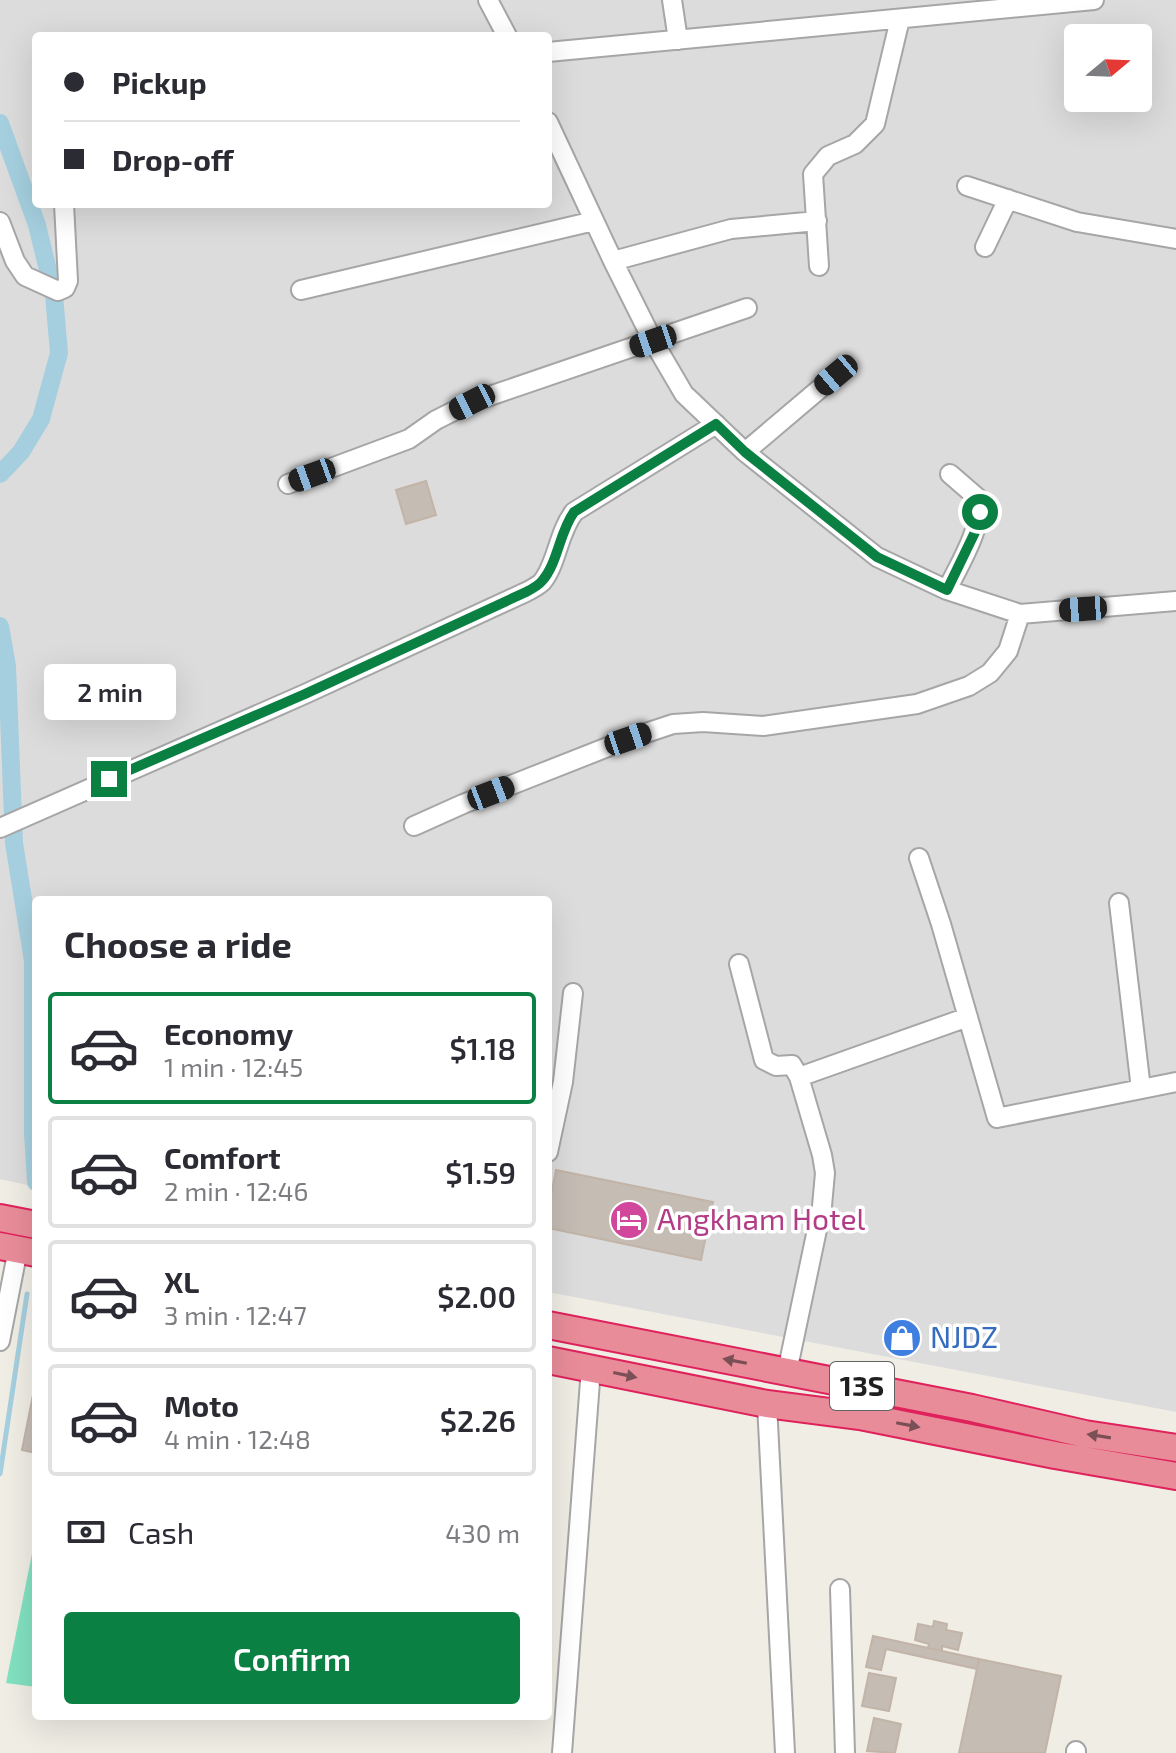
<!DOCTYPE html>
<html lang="en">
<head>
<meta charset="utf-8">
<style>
	body { margin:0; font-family:"Exo 2",sans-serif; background:#f7f7f7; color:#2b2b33; height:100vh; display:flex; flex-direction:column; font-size:30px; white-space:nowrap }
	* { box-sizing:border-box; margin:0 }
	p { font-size:26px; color:#7c7c81 }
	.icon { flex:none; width:44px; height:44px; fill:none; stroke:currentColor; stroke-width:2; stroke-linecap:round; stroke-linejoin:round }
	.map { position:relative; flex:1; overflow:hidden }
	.panel { position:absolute; left:32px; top:896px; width:520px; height:824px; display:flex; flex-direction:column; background:#fff; border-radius:8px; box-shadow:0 8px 32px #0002 }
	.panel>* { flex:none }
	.guide { position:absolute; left:32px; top:32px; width:520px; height:176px; border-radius:8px; box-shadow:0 8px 32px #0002; display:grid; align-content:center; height:176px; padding:0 32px; background:#fff }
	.needle { width:52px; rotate:71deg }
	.buttons { position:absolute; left:1064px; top:24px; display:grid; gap:16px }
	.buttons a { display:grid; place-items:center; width:88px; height:88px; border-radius:8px; background:#fff; box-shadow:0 8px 32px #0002; font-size:40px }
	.end { position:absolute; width:36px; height:36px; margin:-18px; border:10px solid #0b8043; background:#fff; box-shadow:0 0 0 4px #fff }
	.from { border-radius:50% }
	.bubble { position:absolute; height:56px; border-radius:8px; background:#fff; box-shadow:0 8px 32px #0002; font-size:26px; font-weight:600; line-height:56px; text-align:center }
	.car { position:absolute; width:24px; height:48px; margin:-24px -12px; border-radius:10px; box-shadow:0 0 6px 2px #0007; background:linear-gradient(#222 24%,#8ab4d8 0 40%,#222 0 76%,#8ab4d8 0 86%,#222 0) }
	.guide b { display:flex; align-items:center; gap:28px; height:76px; font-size:30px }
	.guide b+b { border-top:2px solid #e1e1e2 }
	.guide i { width:20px; height:20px; background:#2b2b33 }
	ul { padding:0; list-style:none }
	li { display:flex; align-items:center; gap:24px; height:112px; margin:0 16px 12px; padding:0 16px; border:4px solid #e1e1e2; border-radius:8px }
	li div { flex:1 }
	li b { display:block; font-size:30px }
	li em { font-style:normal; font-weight:600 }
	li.active { border-color:#0b8043 }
	li>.icon { width:72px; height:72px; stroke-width:1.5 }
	h2 { padding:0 32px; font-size:36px; line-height:96px }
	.pay { display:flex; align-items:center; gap:20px; height:88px; padding:0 32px; font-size:30px }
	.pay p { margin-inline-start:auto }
	.cta { display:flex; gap:16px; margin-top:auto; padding:16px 32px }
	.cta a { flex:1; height:92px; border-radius:8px; background:#0b8043; color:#fff; font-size:32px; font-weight:600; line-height:92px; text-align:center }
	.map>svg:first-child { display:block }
	.residential { fill:#dddcdc; fill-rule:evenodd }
	.pitch { fill:#82e1c0 }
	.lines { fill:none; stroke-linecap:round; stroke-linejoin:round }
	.stream { stroke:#a5cfdf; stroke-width:5 }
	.canal { stroke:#a5cfdf; stroke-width:18 }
	.building { fill:#c5bcb4; stroke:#c2b4a7; stroke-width:2 }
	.minor-casing { stroke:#a6a6a6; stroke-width:22 }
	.highway-casing { stroke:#df225b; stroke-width:30 }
	.minor { stroke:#fff; stroke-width:18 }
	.highway { stroke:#e98c9a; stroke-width:26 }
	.oneway { fill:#7a5056 }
	.route { stroke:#0b8043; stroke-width:10 }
	.labels { text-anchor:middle; stroke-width:7; stroke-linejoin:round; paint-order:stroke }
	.shield { fill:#fff; stroke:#626262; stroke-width:2 }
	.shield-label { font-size:28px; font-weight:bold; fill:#1f1f1f }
	.hotel-label { font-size:30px; fill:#b23c85; stroke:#fff; text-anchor:start }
	.shop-label { font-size:30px; fill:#366cbe; stroke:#fff; text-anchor:start }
</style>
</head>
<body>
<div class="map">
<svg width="1176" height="1753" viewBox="0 0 1176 1753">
	<rect width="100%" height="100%" fill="#f0ede5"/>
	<path class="residential" d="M0,0H1176V1412L548,1292V900H36V1187L0,1179ZM36,36H548V204H36ZM1078,38H1138V98H1078Z"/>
	<path class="pitch" d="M36,1534V1687L6,1683Z"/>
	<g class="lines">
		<path class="stream" d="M0,1474L27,1294"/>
		<path class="canal" d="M0,123L37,225L54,295L59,353L41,419L21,452L0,474
			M0,626L7,666L14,843L33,961V1134L36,1182"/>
	</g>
	<path class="building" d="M426,481L436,515L406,524L396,490Z
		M556,1170L713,1202L701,1260L548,1228V1211Z
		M36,1380V1453L22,1450Z
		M934,1621L947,1624L946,1630L962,1633L958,1650L942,1646V1651L928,1648L929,1644L915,1640L918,1624L933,1627Z
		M873,1636L979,1659L977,1669L886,1649L881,1670L866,1667Z
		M979,1659L1061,1676L1045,1753H959Z
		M869,1673L896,1678L889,1711L862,1706Z
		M874,1718L901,1724L895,1753L867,1751Z"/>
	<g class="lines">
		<defs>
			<path id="minor" d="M488,0L507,36
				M672,0L678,40
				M548,52L1094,0
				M548,122L613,261L653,341L684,394L745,452L877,557L947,590L1020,614L1176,601
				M967,186L1077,222L1176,239
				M0,222L15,261L25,276L58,291L65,288L68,281L64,204
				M985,247L1008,199
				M613,261L731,229L817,221
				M819,266L813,174L828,156L855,144L875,124L900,19
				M301,290L594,221
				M745,452L836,375
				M288,484L409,439L436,420L472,402L747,308
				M947,590C961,561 980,532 980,500L950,474
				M414,826L463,804L628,739L673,724L703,722L763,726L917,704L969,686L990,673L1008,651L1020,614
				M0,828L305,694L526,592C532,589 538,586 542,582C557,564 558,533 574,512L716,424
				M919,858L941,924L997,1118L1176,1082
				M1119,903L1141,1089
				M739,964L764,1060L776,1066L792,1065L799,1077L822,1155L825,1173L822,1206L787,1372
				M799,1077L968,1017
				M548,1152L563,1082L573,993
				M0,1341L18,1249
				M767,1404L785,1753
				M840,1589L845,1753
				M1076,1751V1753
				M562,1753L591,1368"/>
			<path id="highway" d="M0,1218L36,1225
				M0,1246L36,1253
				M548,1325L972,1408L1085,1434L1176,1448
				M548,1360L767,1404L860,1416L1055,1455L1176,1476"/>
		</defs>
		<use href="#minor" class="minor-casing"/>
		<use href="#highway" class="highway-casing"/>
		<use href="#minor" class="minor"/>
		<use href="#highway" class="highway"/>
	</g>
	<defs><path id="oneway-solid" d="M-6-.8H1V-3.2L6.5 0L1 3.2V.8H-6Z" transform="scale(2)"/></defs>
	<g class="oneway">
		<use href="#oneway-solid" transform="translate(735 1361) rotate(-169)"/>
		<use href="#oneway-solid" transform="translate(625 1375) rotate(12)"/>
		<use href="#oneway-solid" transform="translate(908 1425) rotate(11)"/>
		<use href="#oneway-solid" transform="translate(1099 1436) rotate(-171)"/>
	</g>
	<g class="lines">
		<path class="route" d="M109,779L305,694L526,592C532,589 538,586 542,581C558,563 559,533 574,512L716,424L745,452L877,557L947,590L977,528L980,512"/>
	</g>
	<defs>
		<symbol id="hotel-disc" viewBox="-11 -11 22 22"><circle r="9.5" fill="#d1479c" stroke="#fff"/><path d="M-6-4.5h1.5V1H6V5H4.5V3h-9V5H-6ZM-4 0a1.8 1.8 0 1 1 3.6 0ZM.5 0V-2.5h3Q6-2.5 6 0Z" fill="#fff"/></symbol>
		<symbol id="shop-disc" viewBox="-11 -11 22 22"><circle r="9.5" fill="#3f7fe0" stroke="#fff"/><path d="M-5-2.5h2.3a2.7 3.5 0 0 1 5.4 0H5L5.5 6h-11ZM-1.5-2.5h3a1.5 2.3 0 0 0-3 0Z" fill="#fff"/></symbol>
	</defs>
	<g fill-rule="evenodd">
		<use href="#hotel-disc" x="607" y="1198" width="44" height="44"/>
		<use href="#shop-disc" x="880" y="1316" width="44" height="44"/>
	</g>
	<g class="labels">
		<rect class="shield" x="830" y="1362" width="64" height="48" rx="6"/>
		<g class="shield-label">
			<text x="862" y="1396">13S</text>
		</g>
		<g class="hotel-label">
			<text x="657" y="1230">Angkham Hotel</text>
		</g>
		<g class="shop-label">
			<text x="930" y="1348">NJDZ</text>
		</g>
	</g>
</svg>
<div class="buttons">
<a><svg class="needle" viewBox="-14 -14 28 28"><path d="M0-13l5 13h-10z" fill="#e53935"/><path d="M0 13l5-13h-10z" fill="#7c7c81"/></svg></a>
</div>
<i class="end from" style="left:980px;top:512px"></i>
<i class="end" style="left:109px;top:779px"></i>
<div class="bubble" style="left:44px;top:664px;width:132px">2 min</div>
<i class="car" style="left:653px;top:341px;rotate:251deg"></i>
<i class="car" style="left:836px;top:375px;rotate:230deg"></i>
<i class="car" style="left:472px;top:402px;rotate:243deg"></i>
<i class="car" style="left:312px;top:475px;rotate:250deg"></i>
<i class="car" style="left:1083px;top:609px;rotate:266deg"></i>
<i class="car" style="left:628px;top:739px;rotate:71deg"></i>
<i class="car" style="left:491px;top:793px;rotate:69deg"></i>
<div class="guide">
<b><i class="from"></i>Pickup</b>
<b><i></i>Drop-off</b>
</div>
<section class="panel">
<h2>Choose a ride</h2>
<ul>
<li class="active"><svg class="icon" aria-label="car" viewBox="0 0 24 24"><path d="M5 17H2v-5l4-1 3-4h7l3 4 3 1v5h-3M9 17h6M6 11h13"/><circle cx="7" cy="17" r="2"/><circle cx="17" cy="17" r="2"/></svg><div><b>Economy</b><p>1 min · 12:45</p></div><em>$1.18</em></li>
<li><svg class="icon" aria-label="car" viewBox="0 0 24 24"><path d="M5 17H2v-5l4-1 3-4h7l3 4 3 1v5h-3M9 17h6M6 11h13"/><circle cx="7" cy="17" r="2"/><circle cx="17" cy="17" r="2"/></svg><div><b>Comfort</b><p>2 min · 12:46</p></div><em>$1.59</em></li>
<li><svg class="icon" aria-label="car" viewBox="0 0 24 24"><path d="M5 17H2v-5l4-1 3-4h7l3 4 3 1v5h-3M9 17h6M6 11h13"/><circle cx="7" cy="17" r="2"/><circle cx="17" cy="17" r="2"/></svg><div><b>XL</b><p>3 min · 12:47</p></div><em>$2.00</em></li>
<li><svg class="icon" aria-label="car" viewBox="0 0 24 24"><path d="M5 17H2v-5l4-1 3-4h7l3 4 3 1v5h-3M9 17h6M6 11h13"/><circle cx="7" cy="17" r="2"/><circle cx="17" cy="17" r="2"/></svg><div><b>Moto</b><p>4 min · 12:48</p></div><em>$2.26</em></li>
</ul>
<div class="pay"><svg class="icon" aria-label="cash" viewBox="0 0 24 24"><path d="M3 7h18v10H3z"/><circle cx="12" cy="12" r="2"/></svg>Cash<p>430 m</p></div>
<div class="cta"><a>Confirm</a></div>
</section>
</div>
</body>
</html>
